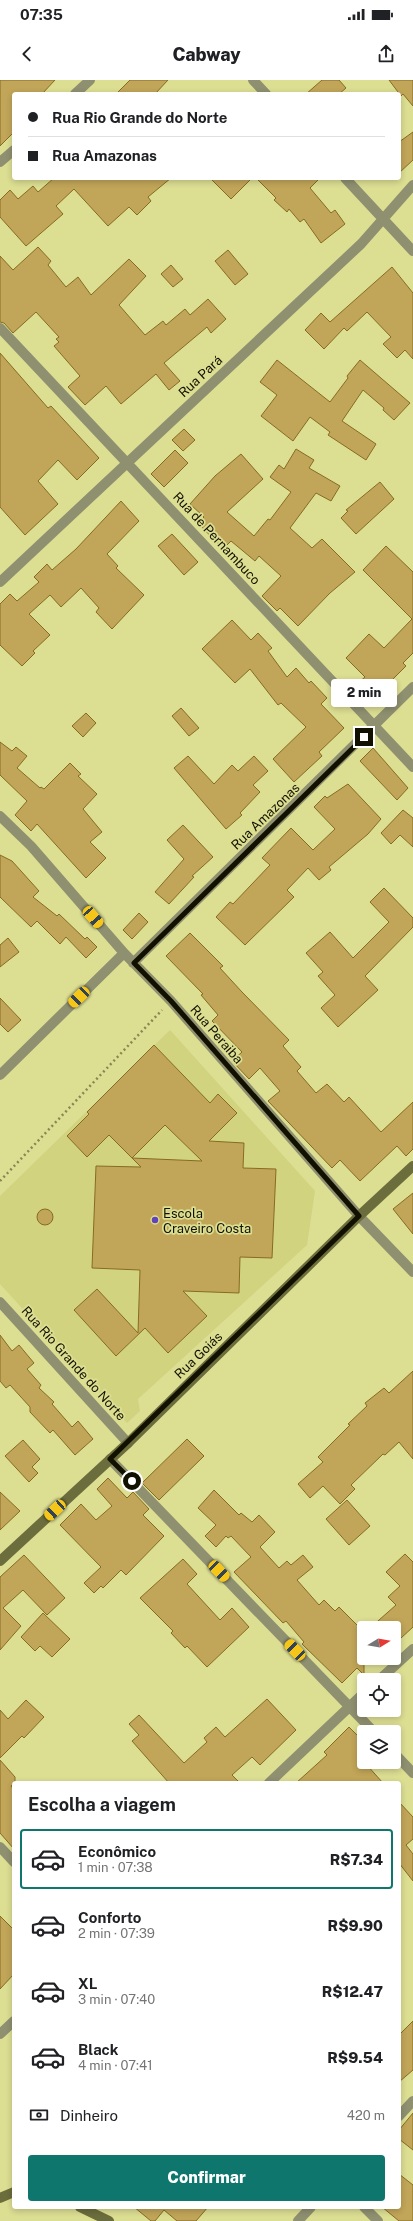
<!DOCTYPE html>
<html lang="pt">
<head>
<meta charset="utf-8">
<style>
	body { margin:0; font-family:"Public Sans",sans-serif; background:#f2f2f2; color:#202124; height:100vh; display:flex; flex-direction:column; font-size:15px; white-space:nowrap }
	* { box-sizing:border-box; margin:0 }
	p { font-size:13px; color:#757577 }
	.icon { flex:none; width:22px; height:22px; fill:none; stroke:currentColor; stroke-width:2; stroke-linecap:round; stroke-linejoin:round }
	.map { position:relative; flex:1; overflow:hidden }
	.drawer { position:absolute; left:12px; top:1701px; width:389px; height:428px; display:flex; flex-direction:column; background:#fff; border-radius:4px; box-shadow:0 2px 6px #0003 }
	.drawer>* { flex:none }
	.hud { position:absolute; left:12px; top:12px; width:389px; height:88px; border-radius:4px; box-shadow:0 2px 6px #0003; display:grid; align-content:center; height:88px; padding:0 16px; background:#fff }
	.needle { width:26px; rotate:79deg }
	.fabs { position:absolute; left:357px; top:1541px; display:grid; gap:8px }
	.fabs a { display:grid; place-items:center; width:44px; height:44px; border-radius:4px; background:#fff; box-shadow:0 2px 6px #0003; font-size:20px }
	.end { position:absolute; width:18px; height:18px; margin:-9px; border:5px solid #121100; background:#fff; box-shadow:0 0 0 2px #fff }
	.from { border-radius:50% }
	.bubble { position:absolute; height:28px; border-radius:4px; background:#fff; box-shadow:0 2px 6px #0003; font-size:13px; font-weight:800; line-height:28px; text-align:center }
	.car { position:absolute; width:12px; height:24px; margin:-12px -6px; border-radius:5px; box-shadow:0 0 3px 1px #0007; background:linear-gradient(#f5c518 24%,#345 0 40%,#f5c518 0 76%,#345 0 86%,#f5c518 0) }
	.hud b { display:flex; align-items:center; gap:14px; height:38px; font-size:15px }
	.hud b+b { border-top:1px solid #e0e0e0 }
	.hud i { width:10px; height:10px; background:#202124 }
	ul { padding:0; list-style:none }
	li { display:flex; align-items:center; gap:12px; height:60px; margin:0 8px 6px; padding:0 8px; border:2px solid transparent; border-radius:4px }
	li div { flex:1 }
	li b { display:block; font-size:15px }
	li em { font-style:normal; font-weight:800 }
	li.active { border-color:#0f766e }
	li>.icon { width:36px; height:36px; stroke-width:1.5 }
	h2 { padding:0 16px; font-size:18px; line-height:48px }
	.pay { display:flex; align-items:center; gap:10px; height:44px; padding:0 16px; font-size:15px }
	.pay p { margin-inline-start:auto }
	.button { display:flex; gap:8px; margin-top:auto; padding:8px 16px }
	.button a { flex:1; height:46px; border-radius:4px; background:#0f766e; color:#fff; font-size:16px; font-weight:800; line-height:46px; text-align:center }
	.status { display:flex; justify-content:space-between; align-items:center; height:28px; padding:0 20px; background:#fff; direction:ltr }
	.status svg { height:11px; fill:currentColor }
	header { display:flex; justify-content:space-between; align-items:center; height:52px; padding:0 16px; background:#fff; font-size:18px; font-weight:800 }
	.map>svg:first-child { display:block }
	.built { fill:#d2d37f }
	.building { fill:#c1a558; stroke:#866c22 }
	.lines { fill:none; stroke-linecap:round; stroke-linejoin:round }
	.path { stroke:#878754; stroke-width:2.5; stroke-dasharray:2 3; stroke-linecap:butt }
	.street { stroke:#8f9070; stroke-width:10 }
	.secondary { stroke:#6c6d3c; stroke-width:10 }
	.route { stroke:#121100; stroke-width:5 }
	.poi-dot { fill:#6042bb; stroke:#dcde92; stroke-width:1.5 }
	.labels { text-anchor:middle; stroke-width:3.5; stroke-linejoin:round; paint-order:stroke }
	.street-label { font-size:13px; fill:#121100; stroke:#dcde92 }
	.poi-label { font-size:13px; fill:#121100; stroke:#dcde92; text-anchor:start }
</style>
</head>
<body>
<div class="status"><b>07:35</b><svg viewBox="0 0 49 12"><path d="M0 12V9h3v3zM5 12V6h3v6zM10 12V3h3v9zM15 12V0h3v12zM26 1h20v11H26zM47 4h2v5h-2z"/></svg></div>
<header><svg class="icon" aria-label="back" viewBox="0 0 24 24"><path d="M15 5l-7 7 7 7"/></svg>Cabway<svg class="icon" aria-label="share" viewBox="0 0 24 24"><path d="M12 15V3M7 8l5-5 5 5M5 13v7h14v-7"/></svg></header>
<div class="map">
<svg width="413" height="2141" viewBox="0 0 413 2141">
	<rect width="100%" height="100%" fill="#dcde92"/>
	<path class="built" d="M170,950L315,1111L307,1165L138,1319L140,1331L127,1343L0,1204V1116Z"/>
	<path class="building" d="M0,0H55L42,14H14V52L0,66Z
		M130,0H168L155,14H116Z
		M322,0H339L346,8L339,14H306Z
		M389,0H413V26L403,14L401,16Z
		M413,52V80L399,93V62Z
		M54,98H171L148,117L151,121L137,135L129,127L108,146L74,109L56,126L63,134L26,166L0,137V120L10,110L18,119L33,106L38,112Z
		M210,98H252L231,119Z
		M256,98H320L310,108L331,133L335,130L345,144L321,163L304,139L300,142L289,129L287,132L274,120L276,118Z
		M38,167L51,181L48,185L66,207L78,197L91,215L129,179L146,196L119,225L145,255L163,241L166,245L185,229L190,235L208,219L226,239L211,253L207,247L164,283L180,301L169,310L156,294L121,324L106,306L85,325L68,307L80,296L54,266L59,262L56,259L59,257L36,232L13,253L4,243L0,242V176L13,190Z
		M228,170L248,194L235,205L215,181Z
		M171,185L183,199L173,207L161,194Z
		M392,187L413,213V279L405,270L397,278L383,264L391,257L367,232L347,251L344,248L324,269L305,250L321,233L330,242Z
		M0,273L48,328L51,326L99,378L77,400L58,380L38,401L58,424L25,455L0,427Z
		M277,280L330,322L348,298L347,296L360,280L410,323L394,340L383,330L384,328L363,310L342,341L376,364L366,380L328,355L330,352L310,337L293,361L261,336L277,315L260,302Z
		M184,349L195,360L183,371L172,360Z
		M296,369L314,380L309,388L340,406L331,421L316,413L290,448L312,468L322,459L355,492L330,513L298,546L280,528L277,531L262,516L281,496L259,476L255,481L231,461L223,469L198,443L204,437L190,424L215,396L241,374L263,399L227,432L254,456L268,439L270,440L291,412L270,397L279,385L284,389Z
		M175,370L188,383L164,407L151,394Z
		M380,402L394,419L356,454L341,438L348,431L346,430Z
		M121,421L139,441L107,474L118,486L116,488L144,515L112,549L96,532L99,528L81,508L61,527L50,515L29,534L50,555L33,571L35,573L22,586L0,565V524L10,514L17,521L39,502L34,497L47,484L52,490L76,469Z
		M172,454L198,482L184,495L158,466Z
		M386,466L413,492V573L403,583L406,586L391,601L394,605L375,622L358,603L365,597L346,578L369,554L384,568L412,539L363,490Z
		M232,540L251,560L258,553L272,568L268,571L287,597L296,588L309,603L311,601L327,618L321,624L344,648L319,672L322,676L294,702L273,679L306,647L281,623L278,625L250,589L235,603L202,569Z
		M181,628L199,648L189,656L172,636Z
		M86,633L96,643L83,657L72,646Z
		M0,662L12,671L16,667L27,676L17,688L40,708L41,707L44,709L70,683L81,694L78,696L97,714L83,729L102,752L90,762L106,778L86,798L37,744L31,751L15,735L27,721L0,695Z
		M373,668L408,708L397,720L360,681Z
		M188,676L214,704L232,685L238,691L254,676L268,691L253,705L260,712L240,733L242,735L226,749L174,688Z
		M348,704L381,739L368,754L329,787L331,790L319,800L308,788L287,810L294,817L245,865L216,837L230,822L233,824L270,785L262,778L291,748L313,770L335,749L314,727L325,716L327,718Z
		M403,730L413,738V767L400,755L391,764L381,753Z
		M183,745L213,777L192,796L194,797L169,824L155,812L184,779L167,760Z
		M0,775L12,781L39,811L33,817L57,836L59,834L85,859L87,857L97,867L86,878L66,857L60,864L37,841L31,847L0,817Z
		M384,808L413,838V847L365,896L378,910L338,947L321,928L335,915L318,896L323,892L306,873L330,852L353,878L389,842L370,822Z
		M139,833L148,842L132,859L123,850Z
		M190,853L223,886L220,888L242,912L289,960L283,966L301,987L297,991L316,1013L327,1004L344,1022L349,1017L381,1052L413,1022V1069L406,1076L397,1066L360,1101L340,1080L332,1088L268,1021L280,1011L260,988L249,999L232,981L242,972L212,941L218,935L201,915L203,914L166,876Z
		M8,858L19,872L0,887V865Z
		M0,918L21,940L8,952L0,944Z
		M154,965L210,1023L218,1014L237,1033L209,1061L244,1063L243,1088L276,1089L272,1178L240,1177L239,1213L183,1211L207,1236L168,1273L145,1248L116,1276L74,1230L97,1209L138,1253L140,1190L92,1188L96,1086L141,1087L132,1078L202,1081L165,1045L132,1078L109,1055L87,1077L67,1056L89,1034L87,1032Z
		M413,1113V1154L393,1129Z
		M37 1137a8 8 0 1 1 16 0a8 8 0 1 1-16 0Z
		M0,1255L12,1271L19,1265L34,1283L27,1289L41,1305L39,1308L54,1322L52,1324L72,1347L78,1341L93,1359L75,1375L53,1350L50,1353L30,1332V1327L10,1305L6,1308L0,1301Z
		M413,1291V1379L399,1362L385,1375L383,1374L351,1405L355,1409L340,1424L323,1406L310,1418L298,1404L323,1382L318,1377L350,1345L348,1344L367,1326L365,1323L384,1308L389,1313Z
		M187,1359L204,1376L159,1420L142,1403Z
		M23,1360L40,1379L32,1387L38,1393L29,1402L5,1376Z
		M108,1398L127,1418L133,1412L149,1429L143,1435L164,1456L126,1495L121,1490L103,1508L101,1506L94,1513L84,1503L101,1487L60,1445L81,1424L96,1440L112,1426L97,1409Z
		M214,1410L239,1435L241,1433L252,1442L259,1435L275,1452L260,1467L279,1488L287,1481L291,1485L303,1475L313,1487L297,1500L319,1525L324,1520L335,1531L339,1527L364,1552V1595L357,1588L342,1603L302,1564L304,1562L286,1541L283,1543L234,1492L251,1477L231,1456L228,1458L226,1456L216,1467L205,1456L216,1445L198,1428Z
		M0,1412L20,1431L0,1450Z
		M347,1420L370,1446L349,1465L326,1439Z
		M405,1474L413,1482V1547L401,1558L394,1548H370L396,1525L388,1517L400,1506L386,1492Z
		M24,1475L65,1518L47,1535L23,1510L3,1528L21,1546L0,1570V1497Z
		M183,1479L197,1494L187,1504L220,1540L232,1528L249,1547L207,1587L187,1566L185,1568L171,1553L173,1551L140,1518Z
		M43,1533L70,1559L52,1577L40,1566L35,1571L21,1557Z
		M267,1619L296,1650L260,1685L252,1677L232,1695L240,1703H169L132,1661L139,1655L129,1644L139,1635L184,1683L207,1662L204,1658L216,1647L225,1657Z
		M26,1620L44,1637L24,1658L22,1656L0,1678V1630L8,1639Z
		M349,1647L364,1662V1667L357,1674L383,1703H296L327,1675L324,1672Z
		M0,1680L15,1697V1702L11,1706L14,1710V1769L0,1753Z
		M399,1722L413,1737V1759L406,1765L413,1774V1801L399,1783Z
		M0,1836L14,1850V1894L0,1909Z
		M413,1941V1990L399,2002V1955Z
		M413,2033V2070L399,2059V2050Z
		M399,2094L413,2105V2141H399L382,2127H399Z
		M134,2127H208L196,2141H177L164,2130L155,2141H151Z"/>
	<g class="lines">
		<path class="path" d="M0,1101L162,930"/>
		<path class="street" d="M253,0L266,14
			M75,14L90,0
			M0,82L14,70
			M345,98L413,171
			M0,248L413,687
			M0,502L361,164L413,105
			M0,736L31,766L124,873L171,921L359,1136L413,1192
			M133,883L413,607
			M0,995L124,873
			M0,1222L128,1363
			M110,1379L374,1652
			M379,1600L413,1569
			M394,1673L413,1693
			M269,1703L364,1613
			M0,1767L14,1782
			M0,1954L14,1941
			M399,2036L413,2021
			M364,2127L378,2141
			M298,2141L311,2127"/>
		<path class="secondary" d="M0,1481L128,1363L359,1136L413,1086
			M0,2118L14,2112
			M80,2127L109,2141"/>
	</g>
	<g class="lines">
		<path class="route" d="M132,1401L110,1379L359,1136L171,921L134,883L364,657"/>
	</g>
	<circle class="poi-dot" cx="155" cy="1140" r="4"/>
	<g class="labels">
		<g class="street-label">
			<text transform="translate(200 296) rotate(-43)" y="5">Rua Pará</text>
			<text transform="translate(217 458) rotate(47)" y="5">Rua de Pernambuco</text>
			<text transform="translate(265 736) rotate(-44)" y="5">Rua Amazonas</text>
			<text transform="translate(217 954) rotate(49)" y="5">Rua Peraiba</text>
			<text transform="translate(198 1275) rotate(-44)" y="5">Rua Goiás</text>
			<text transform="translate(74 1283) rotate(48)" y="5">Rua Rio Grande do Norte</text>
		</g>
		<g class="poi-label">
			<text x="163" y="1138">Escola<tspan x="163" dy="15">Craveiro Costa</tspan></text>
		</g>
	</g>
</svg>
<div class="fabs">
<a><svg class="needle" viewBox="-14 -14 28 28"><path d="M0-13l5 13h-10z" fill="#e53935"/><path d="M0 13l5-13h-10z" fill="#757577"/></svg></a>
<a><svg class="icon" aria-label="locate" viewBox="0 0 24 24"><circle cx="12" cy="12" r="6"/><path d="M12 2v4M12 18v4M2 12h4M18 12h4"/></svg></a>
<a><svg class="icon" aria-label="layers" viewBox="0 0 24 24"><path d="M12 4l9 5-9 5-9-5zM3 14l9 5 9-5"/></svg></a>
</div>
<i class="end from" style="left:132px;top:1401px"></i>
<i class="end" style="left:364px;top:657px"></i>
<div class="bubble" style="left:331px;top:599px;width:66px">2 min</div>
<i class="car" style="left:93px;top:837px;rotate:139deg"></i>
<i class="car" style="left:79px;top:917px;rotate:226deg"></i>
<i class="car" style="left:55px;top:1430px;rotate:227deg"></i>
<i class="car" style="left:219px;top:1491px;rotate:136deg"></i>
<i class="car" style="left:295px;top:1570px;rotate:316deg"></i>
<div class="hud">
<b><i class="from"></i>Rua Rio Grande do Norte</b>
<b><i></i>Rua Amazonas</b>
</div>
<section class="drawer">
<h2>Escolha a viagem</h2>
<ul>
<li class="active"><svg class="icon" aria-label="car" viewBox="0 0 24 24"><path d="M5 17H2v-5l4-1 3-4h7l3 4 3 1v5h-3M9 17h6M6 11h13"/><circle cx="7" cy="17" r="2"/><circle cx="17" cy="17" r="2"/></svg><div><b>Econômico</b><p>1 min · 07:38</p></div><em>R$7.34</em></li>
<li><svg class="icon" aria-label="car" viewBox="0 0 24 24"><path d="M5 17H2v-5l4-1 3-4h7l3 4 3 1v5h-3M9 17h6M6 11h13"/><circle cx="7" cy="17" r="2"/><circle cx="17" cy="17" r="2"/></svg><div><b>Conforto</b><p>2 min · 07:39</p></div><em>R$9.90</em></li>
<li><svg class="icon" aria-label="car" viewBox="0 0 24 24"><path d="M5 17H2v-5l4-1 3-4h7l3 4 3 1v5h-3M9 17h6M6 11h13"/><circle cx="7" cy="17" r="2"/><circle cx="17" cy="17" r="2"/></svg><div><b>XL</b><p>3 min · 07:40</p></div><em>R$12.47</em></li>
<li><svg class="icon" aria-label="car" viewBox="0 0 24 24"><path d="M5 17H2v-5l4-1 3-4h7l3 4 3 1v5h-3M9 17h6M6 11h13"/><circle cx="7" cy="17" r="2"/><circle cx="17" cy="17" r="2"/></svg><div><b>Black</b><p>4 min · 07:41</p></div><em>R$9.54</em></li>
</ul>
<div class="pay"><svg class="icon" aria-label="cash" viewBox="0 0 24 24"><path d="M3 7h18v10H3z"/><circle cx="12" cy="12" r="2"/></svg>Dinheiro<p>420 m</p></div>
<div class="button"><a>Confirmar</a></div>
</section>
</div>
</body>
</html>
